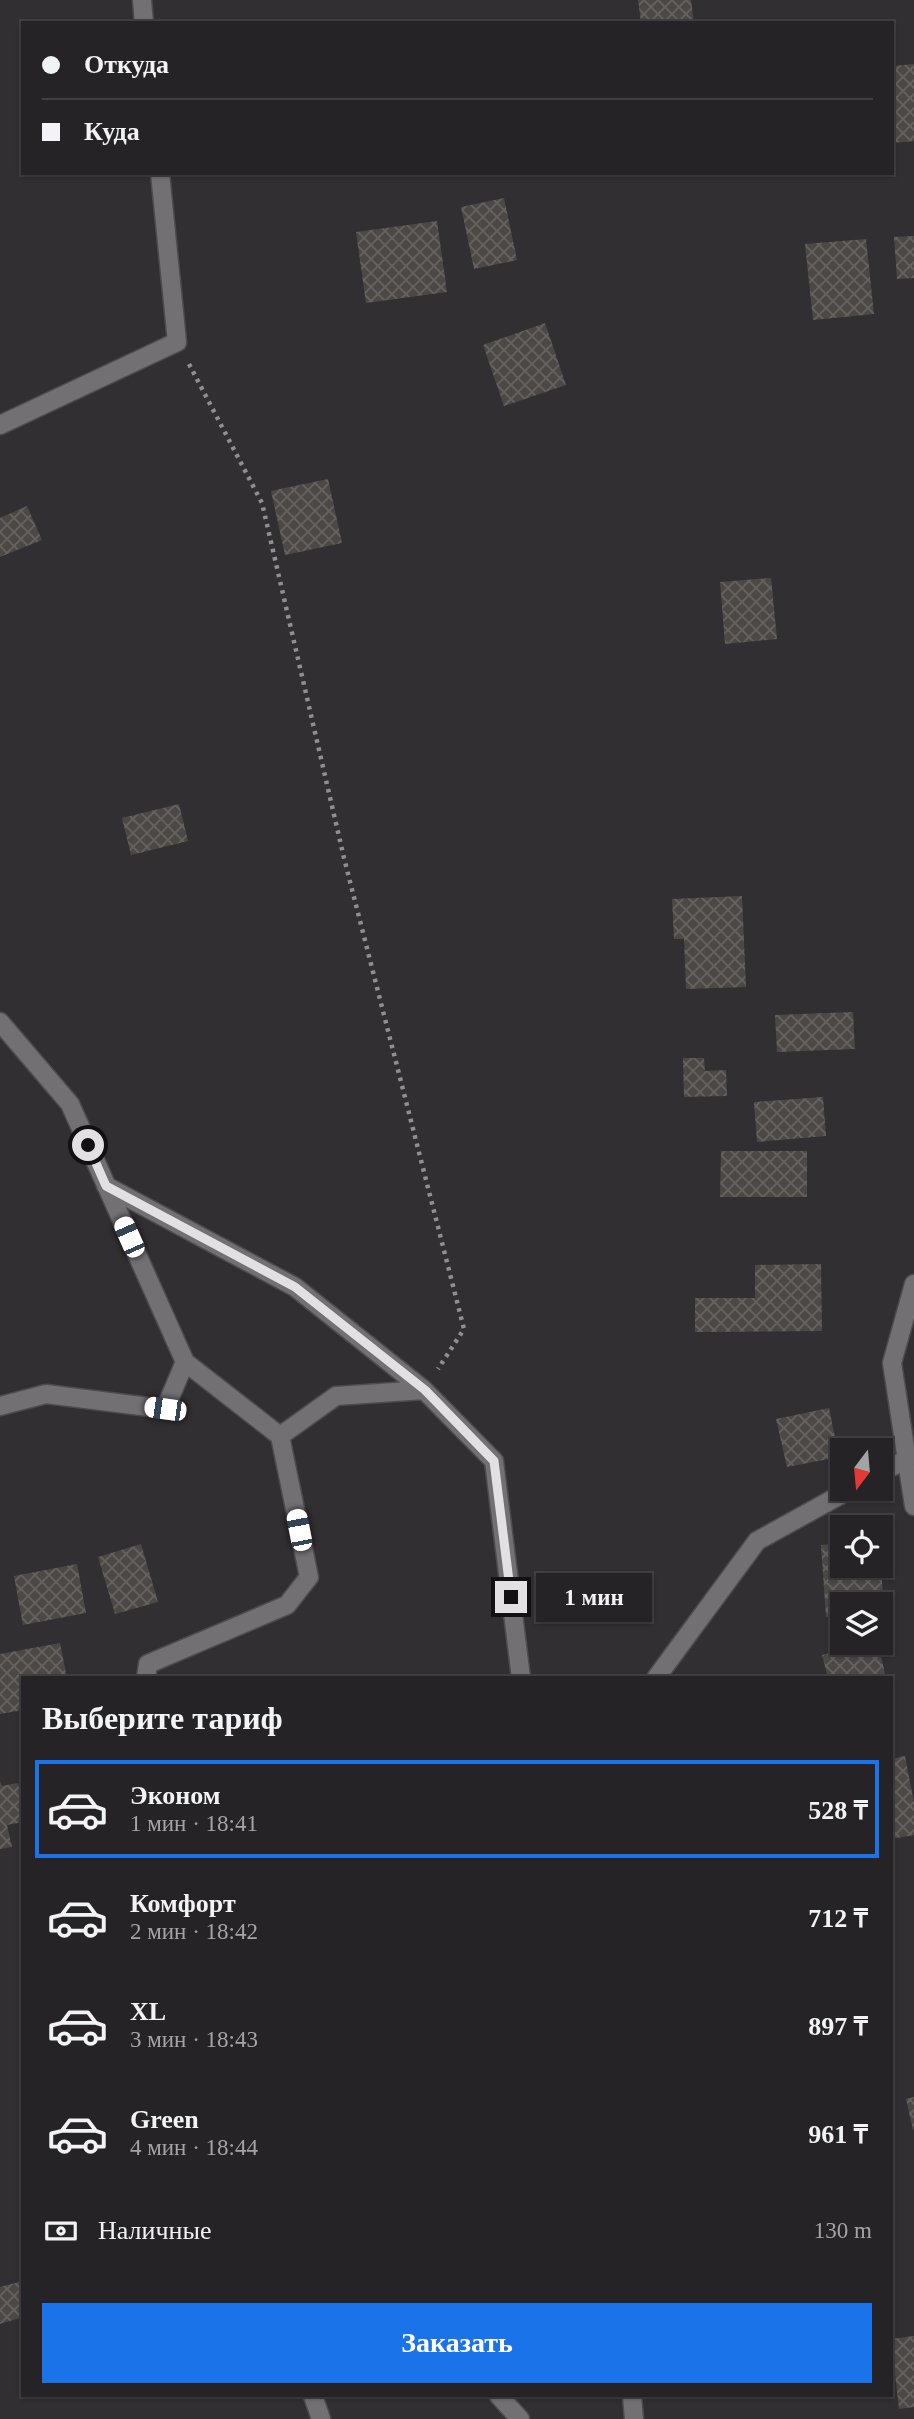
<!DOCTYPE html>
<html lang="ru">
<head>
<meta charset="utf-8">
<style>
	body { margin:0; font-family:"Times New Roman",serif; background:#322f32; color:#f1f3f6; height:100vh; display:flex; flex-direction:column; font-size:26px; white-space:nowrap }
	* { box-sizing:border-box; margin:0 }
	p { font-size:23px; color:#a4a4a7 }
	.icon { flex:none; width:38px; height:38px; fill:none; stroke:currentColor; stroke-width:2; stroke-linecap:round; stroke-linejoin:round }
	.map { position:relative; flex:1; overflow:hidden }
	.panel { position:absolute; left:21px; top:1676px; width:872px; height:721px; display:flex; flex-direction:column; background:#262326; border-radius:0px; box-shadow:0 2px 5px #0004,0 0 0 2px #424043 }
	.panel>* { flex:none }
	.top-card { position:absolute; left:21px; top:21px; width:873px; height:154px; border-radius:0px; box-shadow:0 2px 5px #0004,0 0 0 2px #424043; display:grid; align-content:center; height:154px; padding:0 21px; background:#262326 }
	.needle { width:46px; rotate:196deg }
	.controls { position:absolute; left:830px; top:1438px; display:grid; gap:14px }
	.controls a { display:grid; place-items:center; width:63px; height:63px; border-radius:0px; background:#262326; box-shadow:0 2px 5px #0004,0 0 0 2px #424043; font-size:35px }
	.end { position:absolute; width:32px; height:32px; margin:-16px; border:9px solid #e2e0e2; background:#111; box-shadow:0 0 0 4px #111 }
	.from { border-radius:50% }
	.bubble { position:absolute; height:49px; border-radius:0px; background:#262326; box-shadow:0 2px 5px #0004,0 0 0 2px #424043; font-size:23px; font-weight:600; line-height:49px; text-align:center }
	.car { position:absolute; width:21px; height:42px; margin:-21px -10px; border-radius:9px; box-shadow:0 0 5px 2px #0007; background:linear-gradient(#fff 24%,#345 0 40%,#fff 0 76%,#345 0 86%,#fff 0) }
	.top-card b { display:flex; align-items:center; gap:24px; height:66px; font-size:26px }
	.top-card b+b { border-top:2px solid #424043 }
	.top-card i { width:18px; height:18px; background:#f1f3f6 }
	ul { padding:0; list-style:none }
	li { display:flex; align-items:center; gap:21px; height:98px; margin:0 14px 10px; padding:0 7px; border:4px solid transparent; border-radius:0px }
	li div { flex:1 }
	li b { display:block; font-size:26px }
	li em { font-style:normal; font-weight:600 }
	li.selected { border-color:#1a73e8 }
	li>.icon { width:63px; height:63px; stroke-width:1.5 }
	h2 { padding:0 21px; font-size:32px; line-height:84px }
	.pay { display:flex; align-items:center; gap:18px; height:77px; padding:0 21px; font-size:26px }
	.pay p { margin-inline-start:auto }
	.primary-button { display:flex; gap:14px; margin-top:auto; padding:14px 21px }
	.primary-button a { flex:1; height:80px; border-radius:0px; background:#1a73e8; color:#fff; font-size:28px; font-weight:600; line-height:80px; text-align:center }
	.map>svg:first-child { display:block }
	.building { fill:url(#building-cross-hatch) }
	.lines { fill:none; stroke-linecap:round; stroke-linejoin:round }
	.minor-casing { stroke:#4e4b4d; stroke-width:21 }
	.path { stroke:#928f92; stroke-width:4.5; stroke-dasharray:3.5 5; stroke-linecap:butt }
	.minor { stroke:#737073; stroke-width:18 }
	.route { stroke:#e2e0e2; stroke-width:9 }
</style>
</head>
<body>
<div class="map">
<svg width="914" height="2419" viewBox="0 0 914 2419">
	<defs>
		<pattern id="building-cross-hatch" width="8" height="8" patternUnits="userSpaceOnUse" patternTransform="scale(1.75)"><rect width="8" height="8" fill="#4c4846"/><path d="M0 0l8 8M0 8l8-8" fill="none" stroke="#666260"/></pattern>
	</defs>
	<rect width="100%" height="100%" fill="#322f32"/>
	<path class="building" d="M638,0H691L694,23H641Z
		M914,64V141L892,143V66Z
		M504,198L517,260L474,269L461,207Z
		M437,221L447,292L366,303L356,232Z
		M914,236V278L897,279L894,237Z
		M866,239L874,314L813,320L805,244Z
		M545,323L566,385L504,406L483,345Z
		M328,479L342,543L285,555L271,491Z
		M27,506L42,540L0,557V518Z
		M771,578L777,639L725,644L720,582Z
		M179,804L188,841L131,855L122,818Z
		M742,896L746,987L686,989L684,939H674L672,899Z
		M853,1012L855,1049L777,1052L775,1015Z
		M683,1058H704L705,1071L726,1070L727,1096L684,1097Z
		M823,1097L826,1136L757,1142L754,1102Z
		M721,1151H807V1197H720Z
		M821,1264L822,1331L695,1332V1298H755V1265Z
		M829,1408L839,1457L787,1467L776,1419Z
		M842,1543V1566H881L884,1613H880V1605H842V1616L826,1617L821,1545Z
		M141,1544L158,1602L115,1614L98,1557Z
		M77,1564L86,1613L23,1625L14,1576Z
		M60,1643L67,1678H23V1710L0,1714V1654Z
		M872,1643H878L886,1678H828L822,1655Z
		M905,1756L914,1803V1835L891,1839V1759Z
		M0,1781L2,1786L18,1783L23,1804V1822L7,1825L12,1847L0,1849Z
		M914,2097V2129L913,2130L906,2099Z
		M23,2281V2317L0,2324V2287Z
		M914,2336V2407L899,2409L891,2339Z"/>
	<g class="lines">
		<defs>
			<path id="minor" d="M142,0L144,23
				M0,425L177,342L160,173
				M0,1022L70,1104L185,1362L280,1436L309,1577L287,1605L148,1664L146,1678
				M106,1186L295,1287L424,1390L494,1461L521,1678
				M914,1284L892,1363L914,1506
				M0,1406L46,1394L165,1409L185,1362
				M280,1436L336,1396L424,1390
				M880,1473L907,1459
				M656,1678L757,1541L851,1489
				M313,2396L321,2419
				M499,2396L520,2419
				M632,2396L634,2419"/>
		</defs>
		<use href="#minor" class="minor-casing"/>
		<path class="path" d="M189,364L262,503L344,858L464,1329L438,1369"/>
		<use href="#minor" class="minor"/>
	</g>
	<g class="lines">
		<path class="route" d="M88,1145L106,1186L295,1287L425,1390L494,1461L511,1597"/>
	</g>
</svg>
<div class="controls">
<a><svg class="needle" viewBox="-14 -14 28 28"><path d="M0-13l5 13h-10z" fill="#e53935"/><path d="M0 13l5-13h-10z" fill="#a4a4a7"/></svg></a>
<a><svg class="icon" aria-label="locate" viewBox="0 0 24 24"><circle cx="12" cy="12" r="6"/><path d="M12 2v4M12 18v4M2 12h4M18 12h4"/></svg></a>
<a><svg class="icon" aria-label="layers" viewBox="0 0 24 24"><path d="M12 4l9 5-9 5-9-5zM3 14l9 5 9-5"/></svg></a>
</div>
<i class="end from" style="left:88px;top:1145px"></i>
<i class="end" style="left:511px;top:1597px"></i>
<div class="bubble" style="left:536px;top:1573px;width:116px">1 мин</div>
<i class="car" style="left:129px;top:1237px;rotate:336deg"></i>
<i class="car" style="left:165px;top:1409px;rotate:278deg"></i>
<i class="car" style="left:299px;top:1530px;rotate:349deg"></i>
<div class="top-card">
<b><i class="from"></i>Откуда</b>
<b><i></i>Куда</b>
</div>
<section class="panel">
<h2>Выберите тариф</h2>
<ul>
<li class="selected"><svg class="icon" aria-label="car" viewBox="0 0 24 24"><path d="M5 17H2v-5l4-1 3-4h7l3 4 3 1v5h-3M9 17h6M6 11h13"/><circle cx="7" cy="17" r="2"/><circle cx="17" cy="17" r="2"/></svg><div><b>Эконом</b><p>1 мин · 18:41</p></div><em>528 ₸</em></li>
<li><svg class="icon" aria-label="car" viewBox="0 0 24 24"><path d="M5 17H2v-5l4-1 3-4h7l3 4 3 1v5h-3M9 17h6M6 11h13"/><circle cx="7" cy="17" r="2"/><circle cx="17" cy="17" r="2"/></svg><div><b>Комфорт</b><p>2 мин · 18:42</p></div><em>712 ₸</em></li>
<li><svg class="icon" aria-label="car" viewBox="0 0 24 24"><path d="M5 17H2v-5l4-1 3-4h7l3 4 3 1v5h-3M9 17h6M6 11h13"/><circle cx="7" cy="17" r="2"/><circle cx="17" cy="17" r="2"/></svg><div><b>XL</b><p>3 мин · 18:43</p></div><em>897 ₸</em></li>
<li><svg class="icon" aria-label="car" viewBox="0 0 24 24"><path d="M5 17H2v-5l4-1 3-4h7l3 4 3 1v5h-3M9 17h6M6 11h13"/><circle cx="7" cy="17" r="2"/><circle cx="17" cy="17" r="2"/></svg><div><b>Green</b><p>4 мин · 18:44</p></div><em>961 ₸</em></li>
</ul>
<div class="pay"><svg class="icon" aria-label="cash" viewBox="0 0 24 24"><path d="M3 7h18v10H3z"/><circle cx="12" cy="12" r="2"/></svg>Наличные<p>130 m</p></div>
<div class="primary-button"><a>Заказать</a></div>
</section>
</div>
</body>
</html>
